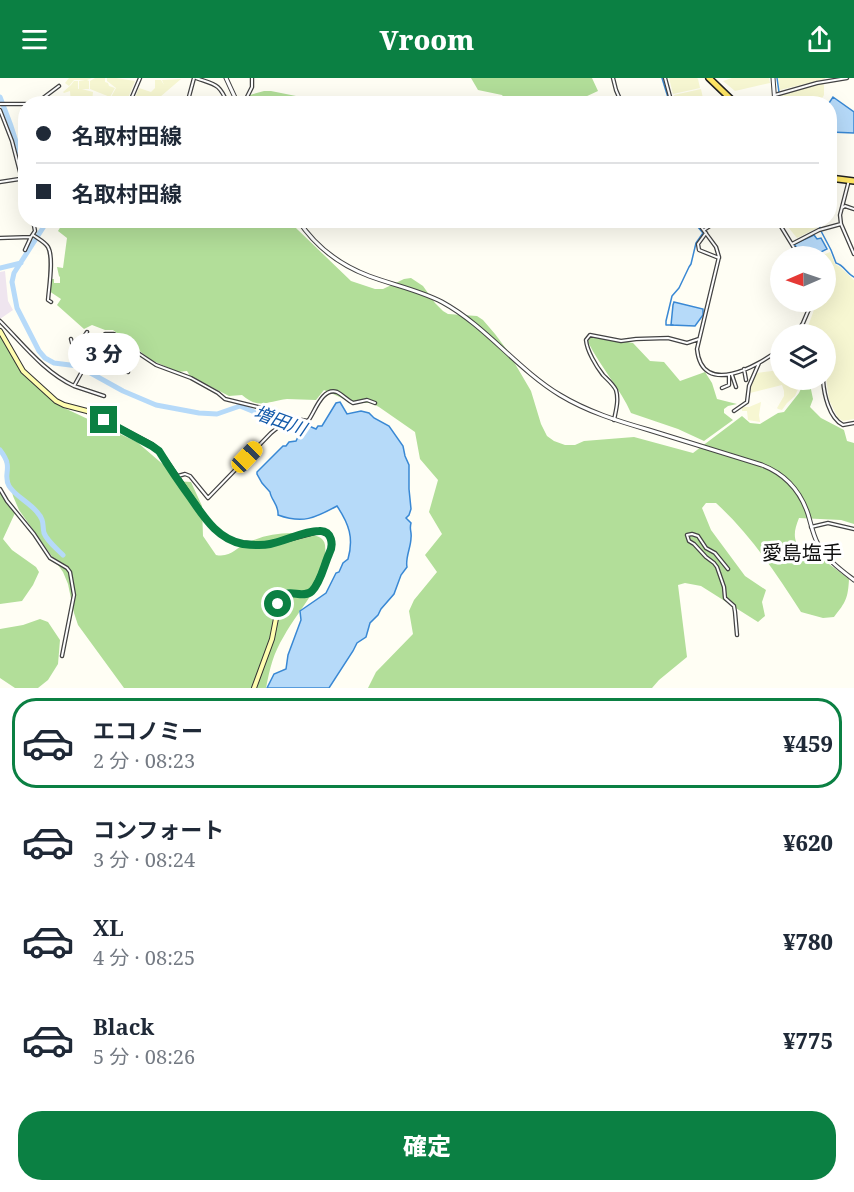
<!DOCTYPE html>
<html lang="ja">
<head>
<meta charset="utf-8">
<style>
	body { margin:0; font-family:"Noto Serif","Noto Sans JP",serif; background:#f6f6f7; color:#1f2937; height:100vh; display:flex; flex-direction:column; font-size:22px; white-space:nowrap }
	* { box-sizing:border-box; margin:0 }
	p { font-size:20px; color:#747a83 }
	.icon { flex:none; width:33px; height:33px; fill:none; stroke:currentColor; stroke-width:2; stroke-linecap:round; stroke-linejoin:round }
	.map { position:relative; height:610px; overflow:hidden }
	.side { display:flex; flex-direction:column; background:#fff; flex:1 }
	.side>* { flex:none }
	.top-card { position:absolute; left:18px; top:18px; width:819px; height:132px; border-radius:24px; box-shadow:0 6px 24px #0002; display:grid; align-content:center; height:132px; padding:0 18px; background:#fff }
	.needle { width:39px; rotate:268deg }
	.buttons { position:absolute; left:770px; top:168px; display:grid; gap:12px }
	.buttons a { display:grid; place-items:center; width:66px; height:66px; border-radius:50%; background:#fff; box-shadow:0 6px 24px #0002; font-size:30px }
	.end { position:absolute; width:27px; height:27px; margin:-14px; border:8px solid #0b8043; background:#fff; box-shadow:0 0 0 3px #fff }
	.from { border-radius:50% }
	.bubble { position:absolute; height:42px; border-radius:21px; background:#fff; box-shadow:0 6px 24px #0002; font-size:20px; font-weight:800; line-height:42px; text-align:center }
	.car { position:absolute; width:18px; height:36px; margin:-18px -9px; border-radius:8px; box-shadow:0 0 4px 2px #0007; background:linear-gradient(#f5c518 24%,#345 0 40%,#f5c518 0 76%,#345 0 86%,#f5c518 0) }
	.top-card b { display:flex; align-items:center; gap:21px; height:57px; font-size:22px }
	.top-card b+b { border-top:2px solid #e0e1e3 }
	.top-card i { width:15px; height:15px; background:#1f2937 }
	ul { padding:10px 0 0; list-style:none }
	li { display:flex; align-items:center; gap:18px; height:90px; margin:0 12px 9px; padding:0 6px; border:3px solid transparent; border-radius:24px }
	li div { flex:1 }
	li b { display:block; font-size:22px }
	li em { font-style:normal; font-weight:800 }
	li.active { border-color:#0b8043 }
	li>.icon { width:54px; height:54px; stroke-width:1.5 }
	.button { display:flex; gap:12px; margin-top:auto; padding:12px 18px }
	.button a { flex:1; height:69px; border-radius:24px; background:#0b8043; color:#fff; font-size:24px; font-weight:800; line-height:69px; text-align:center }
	header { display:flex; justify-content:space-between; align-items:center; height:78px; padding:0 18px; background:#0b8043; color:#fff; font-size:27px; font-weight:800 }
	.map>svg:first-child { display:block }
	.industrial { fill:#efe5ef }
	.farmland { fill:#f7f7d2 }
	.forest { fill:#b2de99 }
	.water { fill:#b6daf9; stroke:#3988d4; stroke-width:1.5 }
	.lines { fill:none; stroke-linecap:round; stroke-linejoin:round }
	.stream { stroke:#3988d4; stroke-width:1.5 }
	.river { stroke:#b6daf9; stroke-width:5 }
	.minor-casing { stroke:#434343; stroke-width:4.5 }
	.tertiary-casing { stroke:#434343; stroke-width:5 }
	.secondary-casing { stroke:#323232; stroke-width:6 }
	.primary-casing { stroke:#212121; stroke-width:8 }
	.minor { stroke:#fff; stroke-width:2 }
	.tertiary { stroke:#fff; stroke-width:3 }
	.secondary { stroke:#fffdaf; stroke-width:4 }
	.primary { stroke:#fee665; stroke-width:5 }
	.route { stroke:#0b8043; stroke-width:8 }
	.labels { text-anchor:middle; stroke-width:6; stroke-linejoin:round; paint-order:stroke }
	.water-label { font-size:18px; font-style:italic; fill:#125aaa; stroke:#fff }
	.quarter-label { font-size:20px; fill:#101010; stroke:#fff }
</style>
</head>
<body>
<header><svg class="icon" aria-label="menu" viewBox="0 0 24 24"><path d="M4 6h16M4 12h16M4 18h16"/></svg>Vroom<svg class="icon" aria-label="share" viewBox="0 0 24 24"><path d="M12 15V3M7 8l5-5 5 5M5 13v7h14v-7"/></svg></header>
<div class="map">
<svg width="854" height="610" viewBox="0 0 854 610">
	<rect width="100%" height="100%" fill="#fffef4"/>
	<path class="industrial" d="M5,193L8,223L13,232L0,241V194Z"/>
	<path class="farmland" d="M69,0H92L87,2L89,3V11H82L93,14L92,25H71L70,13L64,15L63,14L71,7L74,3H78V11H79V3L85,2H74L69,8L65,5Z
		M95,0H105V4L108,5L109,8L115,10L110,19L90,11V3Z
		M107,0H116L135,3L126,25L120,23L124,25H106L107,20L115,21L111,19L116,10L107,3Z
		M669,0H697L698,1L700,10L673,16Z
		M732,0H769L770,5L735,13L723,3Z
		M778,0H825V1L780,12Z
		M181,1L153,25L133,24L139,10L151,14L155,10V2H161L164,7L162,2Z
		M822,6L824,7V17L819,25H781L780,17Z
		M701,11L704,25H676L674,17Z
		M783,143H816L817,150L797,160Z
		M830,174L835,186L840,189L854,202V341L843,343L838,340L829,322L825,291V256H807L806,254L815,229V224H825V178H821Z
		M780,292V302H802L795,318L787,325L782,332L778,331L777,330L784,318V313L782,307L750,315V309L757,295Z
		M761,324L759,337L760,344L748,342L747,333H742V329H749Z"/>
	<path class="forest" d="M471,0H592L598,13L585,19V25H508L502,17L478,12Z
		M264,13H271L311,21L319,25H243L247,23L250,17Z
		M64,143H289L298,152L351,203L375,211H383L404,201L411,200L423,208L435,225L443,233L448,236L477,238L483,242L495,256L507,272L531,313L541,346L547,358L554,363L565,367H575L584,363L634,359L693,375L742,338L750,345L760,346L778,335L784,334L799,315L804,304L809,302L813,321L810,329L821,340L844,352L847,363L854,365V446L841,442L799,440C793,455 793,461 802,476L817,477L849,501C848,520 846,524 834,539L823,540L801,534C776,495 750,456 716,425H706L702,430L711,452L745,498L766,512L762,524L765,538L758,544L701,508L685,505L678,507L687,579L659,602L652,610H368L376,594L413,556L409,533L414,522L437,494L425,477L442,456L429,434L438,402L420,381L415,354L379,329L371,325H353L324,312L316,322C306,322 297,321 287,321C268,323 259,332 242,317L229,318L190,298L187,293L178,294L151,282L113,252H105L92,247L84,251L57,227L61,221L49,213L50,201H54V205H60V199L59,198L57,189L63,190L67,160L58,153Z
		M0,255L19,291L41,312L60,328L137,364L166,389L175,403L191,404L202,428L203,458L216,477C231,480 236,469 249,464C269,455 291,453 312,457C318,458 324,460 325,467C329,503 300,529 284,558C273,576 270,590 266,610H124L78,547L74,535L68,506L63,494L19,432L13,418L3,377L0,374Z
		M591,258L633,265L650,283L664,284L680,303L705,294L712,305L717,321L737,326L728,328L724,331V335L733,342L704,363L678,351L631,335C620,310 601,290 588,264Z
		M0,413L15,435L3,461L12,472L36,489L39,494L33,507L22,523L0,526Z
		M40,541L48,544L60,562L58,586L48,602L38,610H15L0,600V551L23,547Z"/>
	<path class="water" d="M833,19L854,34V55L830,54L829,25Z
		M814,157L817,161L821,160L827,171L813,178H803L794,166Z
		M674,224L703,231V237L695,248L671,247L673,227Z
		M340,324L347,336L361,333L369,335L374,340L389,348L403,368L405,378L409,387V411L411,431L409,437L406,440L411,445C409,452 412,453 411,460C411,469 405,480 407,489L401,497L394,516L381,531L378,537L370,545L366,559L357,565L353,573L329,610H267L274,596L286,591L288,577L301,542L300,533L326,515L336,495L339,494L343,485L348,481C354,460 349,446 337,428C315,440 303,446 278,437C279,427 271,422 270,414L262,405L257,396V394L283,368H286L289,364L296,363L298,359L302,358L309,348L316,351L318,348H322L336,325Z"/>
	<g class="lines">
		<path class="stream" d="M662,0L670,26
			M777,0L779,14
			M779,18V26
			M818,142L820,150
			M821,153L831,172L836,185C844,187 846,195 854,199
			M673,247H666V243L672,218L679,210L689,189L691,186L696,165L703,155L692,142"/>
		<path class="river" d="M0,19L11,48L26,95
			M48,142L14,195L12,204L17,230L39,273L45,280L54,285L78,288L123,313L156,327L199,335L217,336L240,328L257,335H267L291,348L313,355
			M0,190L21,185
			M0,372C3,376 6,380 7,385C9,393 4,400 9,408C15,418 29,424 37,434C45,443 42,446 44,455C47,463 57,471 63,477"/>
		<defs>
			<path id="minor" d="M196,0C216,7 219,5 228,26
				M613,0L616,12L622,26
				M665,0L672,26
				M775,17L817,5L847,0
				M246,21L252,9V0
				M0,26H26
				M35,26L59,8
				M129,26L140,0
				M187,26L194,0
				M0,32L12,63L20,94L26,103
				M849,102L840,137L841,146L854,176
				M0,104L26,100
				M842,130L845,128L854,131
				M696,142L716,169L719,179L697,271C702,320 758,288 780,271
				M777,142L799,178
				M704,152L719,142
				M706,155L698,166L699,172L719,180
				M33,157C37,160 45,164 48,169C54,179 49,209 48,222L51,224
				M0,160L31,159L35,153L33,142
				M792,166L819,152L841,146
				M25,172L31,159
				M0,243C23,266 44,294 74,308L100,261L105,256H114L138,275L156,287L191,300L218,315L225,321L278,334L290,340L308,343C315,334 322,309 337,314C343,317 347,322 353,325L367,322L375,325
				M87,254L78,268L91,277L128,294
				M796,256L803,245L812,224
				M71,261L72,265L78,268
				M744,291L746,302
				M732,297L736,309
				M823,302C824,316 829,340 843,347L854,345
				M74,308L104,318
				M722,310L729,307V297
				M734,333L747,324L749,308L759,285
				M614,342C616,332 619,322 616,312C613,306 608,302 603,297C596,288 587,273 586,262L590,257L621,263L636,261L668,260L687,265L699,261
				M178,398L185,396L190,398L208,420L271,355L282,346L286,337
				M0,411L7,423L34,456L50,480L67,490L70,494L74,517L62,578
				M811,449L828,445L854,451
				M728,491L715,475L706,470L698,458L692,456L687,457L689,463L694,466L706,479L714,485L717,489L724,509L725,520L734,528L735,534L737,557"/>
			<path id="tertiary" d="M226,0L238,26
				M773,0L775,26
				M298,142C315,168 340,187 369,198C393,207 419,212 442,224C486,248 517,291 560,317C588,334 618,343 649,352C687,364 724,375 762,387C785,396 800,412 808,436C811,446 813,457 818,466C827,482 841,492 854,502"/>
			<path id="secondary" d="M0,253L23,293L56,323L64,327L87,333L152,367L159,373L208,444L220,456L229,461L240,465L257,467L269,466L319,453L328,456C331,460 332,460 332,465C332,471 317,509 311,514C302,522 292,509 280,520L272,561L254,610"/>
			<path id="primary" d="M709,0L736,26
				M830,100L854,103"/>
		</defs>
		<use href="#minor" class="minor-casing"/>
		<use href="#tertiary" class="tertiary-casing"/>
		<use href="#secondary" class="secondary-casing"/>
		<use href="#primary" class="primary-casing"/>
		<use href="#minor" class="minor"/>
		<use href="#tertiary" class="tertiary"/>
		<use href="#secondary" class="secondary"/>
		<use href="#primary" class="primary"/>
	</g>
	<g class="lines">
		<path class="route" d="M104,342L152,368L159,373C169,389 179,404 190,419C204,439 217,461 243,466C252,467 261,468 270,466C285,463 304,453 319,453C332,452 334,467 329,476C324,487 321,504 312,513C301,523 284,505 278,526"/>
	</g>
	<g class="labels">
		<g class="water-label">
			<text transform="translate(280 343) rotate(20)" y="6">増田川</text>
		</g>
		<g class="quarter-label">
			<text x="802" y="482">愛島塩手</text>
		</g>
	</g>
</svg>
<div class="buttons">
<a><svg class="needle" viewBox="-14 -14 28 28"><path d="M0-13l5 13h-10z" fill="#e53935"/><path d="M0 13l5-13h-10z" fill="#747a83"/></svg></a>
<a><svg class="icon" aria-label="layers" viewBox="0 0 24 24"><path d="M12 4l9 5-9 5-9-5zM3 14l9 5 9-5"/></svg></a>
</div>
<i class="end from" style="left:278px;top:526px"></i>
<i class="end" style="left:104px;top:342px"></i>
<div class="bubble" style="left:68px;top:255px;width:72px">3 分</div>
<i class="car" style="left:247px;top:379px;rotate:44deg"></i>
<div class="top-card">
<b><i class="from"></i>名取村田線</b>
<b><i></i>名取村田線</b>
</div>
</div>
<section class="side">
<ul>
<li class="active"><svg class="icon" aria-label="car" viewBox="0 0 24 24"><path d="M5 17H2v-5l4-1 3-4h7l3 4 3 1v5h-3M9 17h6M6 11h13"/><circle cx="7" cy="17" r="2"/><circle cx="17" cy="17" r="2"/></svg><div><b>エコノミー</b><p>2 分 · 08:23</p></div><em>¥459</em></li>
<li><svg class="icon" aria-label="car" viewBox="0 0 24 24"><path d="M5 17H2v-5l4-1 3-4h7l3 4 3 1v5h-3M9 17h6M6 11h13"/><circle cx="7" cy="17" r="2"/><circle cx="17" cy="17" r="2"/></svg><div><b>コンフォート</b><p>3 分 · 08:24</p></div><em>¥620</em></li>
<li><svg class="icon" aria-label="car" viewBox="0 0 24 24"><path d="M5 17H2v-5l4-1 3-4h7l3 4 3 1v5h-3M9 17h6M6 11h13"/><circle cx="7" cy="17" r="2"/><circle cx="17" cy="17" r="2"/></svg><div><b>XL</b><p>4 分 · 08:25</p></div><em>¥780</em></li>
<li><svg class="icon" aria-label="car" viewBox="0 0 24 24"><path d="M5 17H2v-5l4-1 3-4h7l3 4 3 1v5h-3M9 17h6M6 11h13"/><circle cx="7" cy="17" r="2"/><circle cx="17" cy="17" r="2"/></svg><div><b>Black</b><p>5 分 · 08:26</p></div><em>¥775</em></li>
</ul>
<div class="button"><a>確定</a></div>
</section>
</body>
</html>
